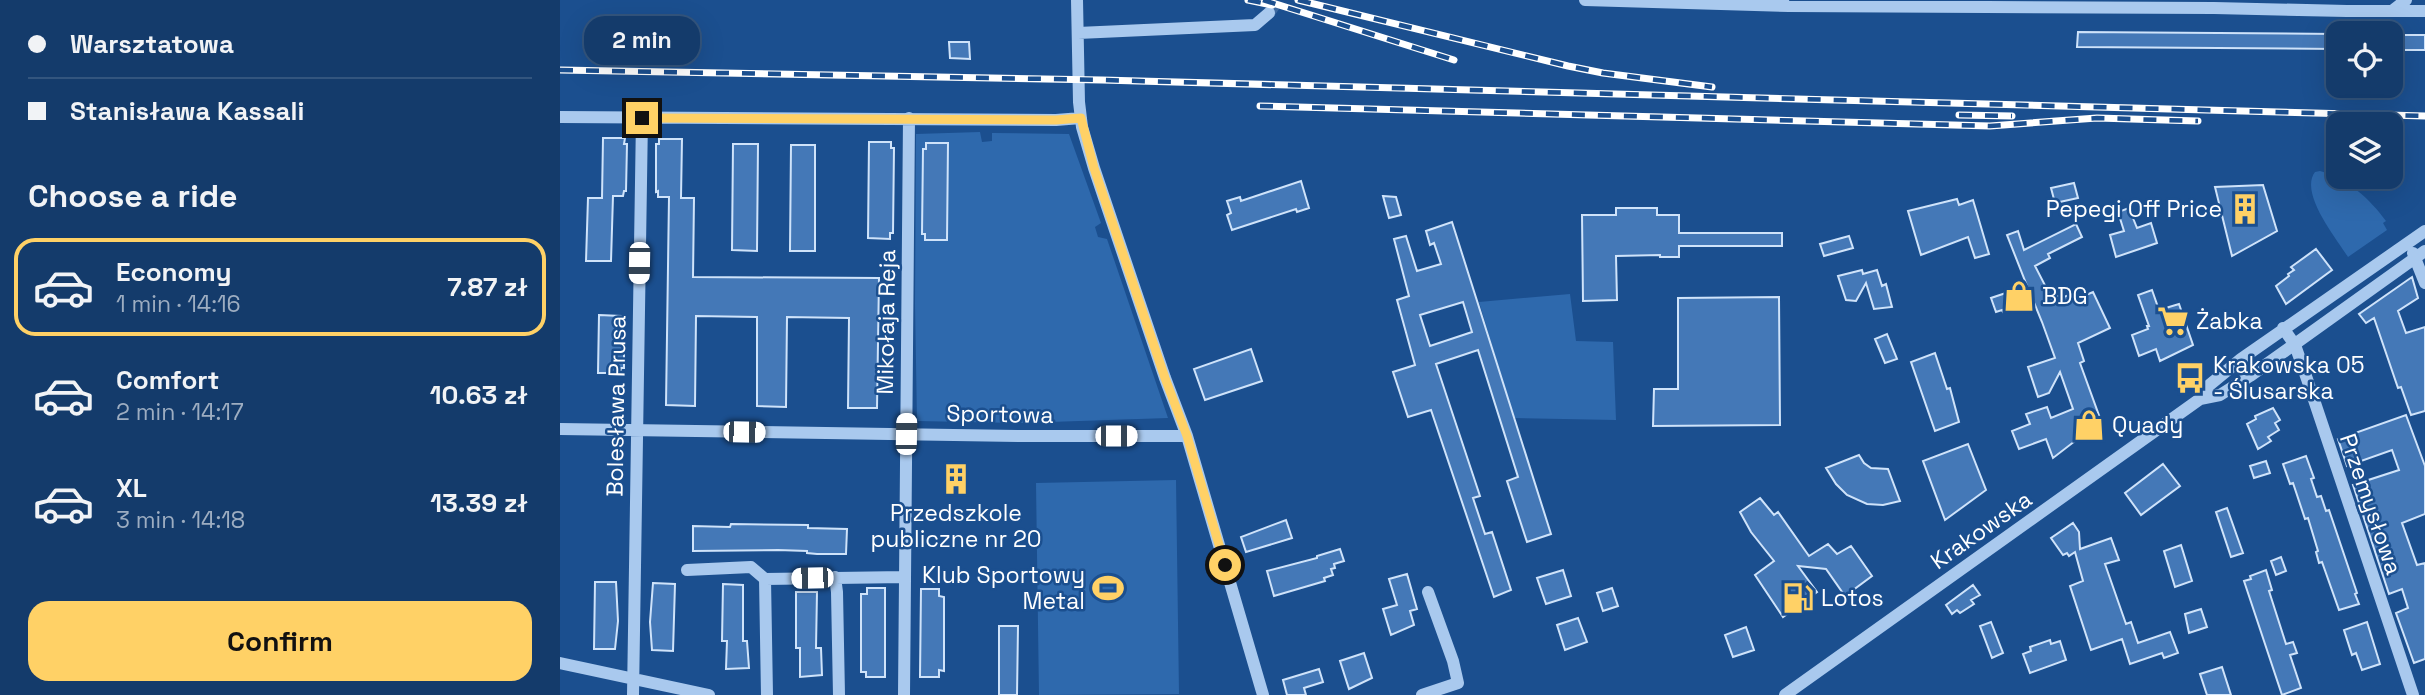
<!DOCTYPE html>
<html lang="en">
<head>
<meta charset="utf-8">
<style>
	body { margin:0; font-family:"Space Grotesk",sans-serif; background:#1d4271; color:#f1f3f6; height:100vh; display:flex; flex-direction:column; font-size:26px; white-space:nowrap }
	* { box-sizing:border-box; margin:0 }
	p { font-size:23px; color:#9dadc1 }
	.icon { flex:none; width:38px; height:38px; fill:none; stroke:currentColor; stroke-width:2; stroke-linecap:round; stroke-linejoin:round }
	.map { position:relative; flex:1; overflow:hidden }
	.side { display:flex; flex-direction:column; background:#143b6b; width:560px }
	.side>* { flex:none }
	.guide { display:grid; align-content:center; height:154px; padding:0 28px; background:#143b6b }
	.fabs { position:absolute; left:1766px; top:21px; display:grid; gap:14px }
	.fabs a { display:grid; place-items:center; width:77px; height:77px; border-radius:14px; background:#143b6b; box-shadow:0 7px 28px #0002,0 0 0 2px #33557e; font-size:35px }
	.end { position:absolute; width:32px; height:32px; margin:-16px; border:9px solid #ffd166; background:#111; box-shadow:0 0 0 4px #111 }
	.from { border-radius:50% }
	.bubble { position:absolute; height:49px; border-radius:21px; background:#143b6b; box-shadow:0 7px 28px #0002,0 0 0 2px #33557e; font-size:23px; font-weight:700; line-height:49px; text-align:center }
	.car { position:absolute; width:21px; height:42px; margin:-21px -10px; border-radius:9px; box-shadow:0 0 5px 2px #0007; background:linear-gradient(#fff 24%,#345 0 40%,#fff 0 76%,#345 0 86%,#fff 0) }
	.guide b { display:flex; align-items:center; gap:24px; height:66px; font-size:26px }
	.guide b+b { border-top:2px solid #33557e }
	.guide i { width:18px; height:18px; background:#f1f3f6 }
	ul { padding:0; list-style:none }
	li { display:flex; align-items:center; gap:21px; height:98px; margin:0 14px 10px; padding:0 14px; border:4px solid transparent; border-radius:21px }
	li div { flex:1 }
	li b { display:block; font-size:26px }
	li em { font-style:normal; font-weight:700 }
	li.current { border-color:#ffd166 }
	li>.icon { width:63px; height:63px; stroke-width:1.5 }
	h2 { padding:0 28px; font-size:32px; line-height:84px }
	.button { display:flex; gap:14px; margin-top:auto; padding:14px 28px }
	.button a { flex:1; height:80px; border-radius:21px; background:#ffd166; color:#111; font-size:28px; font-weight:700; line-height:80px; text-align:center }
	main { display:flex; flex:1; min-height:0 }
	.map>svg:first-child { display:block }
	.green { fill:#2e69ad }
	.building { fill:#4478b7; stroke:#cfe3fa; stroke-width:2; fill-rule:evenodd }
	.lines { fill:none; stroke-linecap:round; stroke-linejoin:round }
	.minor-tunnel { stroke:#3d69a0; stroke-width:12; stroke-dasharray:12 6; stroke-linecap:butt }
	.minor { stroke:#a9c9ee; stroke-width:12 }
	.rail-casing { stroke:#fff; stroke-width:7 }
	.rail { stroke:#1b4f8f; stroke-width:4.5; stroke-dasharray:13; stroke-linecap:butt }
	.route { stroke:#ffd166; stroke-width:9 }
	.labels { text-anchor:middle; stroke-width:5; stroke-linejoin:round; paint-order:stroke }
	.poi-label { font-size:23px; fill:#fff; stroke:#1b4f8f; text-anchor:start }
	.street-label { font-size:23px; fill:#fff; stroke:#1b4f8f }
</style>
</head>
<body>
<main>
<section class="side">
<div class="guide">
<b><i class="from"></i>Warsztatowa</b>
<b><i></i>Stanisława Kassali</b>
</div>
<h2>Choose a ride</h2>
<ul>
<li class="current"><svg class="icon" aria-label="car" viewBox="0 0 24 24"><path d="M5 17H2v-5l4-1 3-4h7l3 4 3 1v5h-3M9 17h6M6 11h13"/><circle cx="7" cy="17" r="2"/><circle cx="17" cy="17" r="2"/></svg><div><b>Economy</b><p>1 min · 14:16</p></div><em>7.87 zł</em></li>
<li><svg class="icon" aria-label="car" viewBox="0 0 24 24"><path d="M5 17H2v-5l4-1 3-4h7l3 4 3 1v5h-3M9 17h6M6 11h13"/><circle cx="7" cy="17" r="2"/><circle cx="17" cy="17" r="2"/></svg><div><b>Comfort</b><p>2 min · 14:17</p></div><em>10.63 zł</em></li>
<li><svg class="icon" aria-label="car" viewBox="0 0 24 24"><path d="M5 17H2v-5l4-1 3-4h7l3 4 3 1v5h-3M9 17h6M6 11h13"/><circle cx="7" cy="17" r="2"/><circle cx="17" cy="17" r="2"/></svg><div><b>XL</b><p>3 min · 14:18</p></div><em>13.39 zł</em></li>
</ul>
<div class="button"><a>Confirm</a></div>
</section>
<div class="map">
<svg width="1865" height="695" viewBox="0 0 1865 695">
	<rect width="100%" height="100%" fill="#1b4f8f"/>
	<path class="green" d="M420,132L422,142L432,141V133L509,134L541,223L535,227L538,237L547,239L608,418L460,423L357,421L355,304L356,134Z
		M1760,171C1787,178 1810,199 1826,221L1823,223L1827,230L1788,257C1776,238 1739,193 1755,172Z
		M1010,294L1016,341L1053,342L1056,420L954,418L919,302Z
		M616,480L619,694L479,695L476,483Z"/>
	<path class="building" d="M1518,32L1778,34V49L1517,47Z
		M1830,35H1865V50H1830Z
		M389,42H409L410,59L390,58Z
		M43,138H65L64,144H67L66,191H64L63,196H53L51,261H26L28,198H42Z
		M99,139H122L121,198H134L133,277L319,278L317,408H288L289,318L227,317L226,407L197,406V317L136,316L135,406L106,405L109,197H98V191L96,192V144H99Z
		M309,142H331V148H334L333,233H330V239L308,238Z
		M366,143H388L387,240H365V234H362L363,149H366Z
		M173,144H198L197,251L172,250Z
		M231,145H255V251H230Z
		M741,181L749,208L737,212L736,209L672,230L667,215L671,213L667,201L680,197L681,201Z
		M1514,183L1518,198L1495,203L1491,188Z
		M1703,185L1717,231L1672,256L1655,187Z
		M823,196L836,197L841,215L829,218Z
		M1397,199L1399,205L1413,200L1429,254L1415,258L1408,237L1361,255L1348,211Z
		M1056,208H1097V215H1119V233H1222V246H1119V257H1100V255L1056,256L1057,300L1023,301L1022,215H1056Z
		M1569,208L1577,228L1591,223L1597,243L1556,257L1550,235L1564,231L1558,212Z
		M892,222L991,534L967,542L947,481L958,477L918,350L876,364L920,496L913,498L925,534L932,532L951,590L934,597L871,410L848,417L833,372L855,365L837,300L849,296L834,239L846,236L857,271L881,264L874,243L870,245L866,231ZM903,302L912,332L870,346L860,315Z
		M1516,224L1522,237L1488,254L1490,258L1475,266L1492,299L1503,294L1504,297L1509,295L1512,301L1533,292L1550,328L1518,343L1524,361L1520,363L1541,421L1493,458L1486,439L1459,449L1452,431L1470,424L1466,414L1487,407L1491,418L1513,409L1500,372L1489,393L1478,397L1468,367L1495,358L1482,322L1473,300L1443,312L1442,310L1436,312L1431,298L1467,286L1447,235L1458,231L1464,250Z
		M1289,236L1293,248L1264,256L1260,244Z
		M1756,249L1772,270L1726,304L1716,286L1729,276L1728,274L1734,270L1731,267Z
		M1302,270L1303,274L1317,270L1322,286L1326,284L1332,307L1314,309L1306,283L1296,301L1286,300L1278,276Z
		M1852,277L1858,298L1838,311L1846,333L1865,327V411L1851,415L1841,387L1838,388L1814,318L1806,323L1799,314Z
		M1592,290L1599,310L1619,304L1633,345L1600,361L1596,349L1579,356L1572,335L1588,329L1587,326H1589L1578,295Z
		M1219,297L1220,425L1093,426L1094,389H1118V298Z
		M39,315L61,316V321H64V368H61L60,373H38Z
		M1327,334L1337,359L1325,363L1315,339Z
		M691,349L702,381L645,400L634,369Z
		M1375,353L1387,389L1390,388L1399,422L1375,431L1351,362Z
		M1713,408L1720,420L1715,423L1719,430L1708,437L1711,441L1698,449L1687,424L1696,419L1695,416Z
		M1846,415L1865,466V514L1842,523L1857,565L1865,563V659L1854,663L1836,613L1848,608L1842,589L1829,594L1793,485L1839,470L1832,450L1787,466L1778,439Z
		M1408,444L1426,490L1385,520L1363,461Z
		M1299,455L1304,463L1311,468L1328,469L1340,501L1323,505L1307,504L1287,495L1276,484L1266,468Z
		M1746,456L1754,478L1751,479L1757,497L1761,496L1766,511L1769,510L1797,593L1795,594L1799,604L1779,610L1762,562L1759,563L1756,552L1758,551L1748,518L1745,519L1733,483L1730,484L1723,464Z
		M1706,461L1710,473L1694,478L1690,466Z
		M1603,464L1620,486L1581,515L1565,493Z
		M1200,498L1214,515L1218,512L1249,556L1268,544L1277,554L1291,546L1312,576L1285,596L1266,569L1238,566L1257,592L1223,617L1195,575L1214,561L1191,532L1180,512Z
		M1667,508L1683,553L1671,557L1656,512Z
		M726,520L732,538L686,552L681,537Z
		M1513,523L1519,532L1520,549L1551,538L1559,560L1545,564L1566,624L1571,622L1578,643L1610,632L1618,653L1604,658L1602,653L1570,664L1562,639L1531,650L1510,586L1523,581L1515,552L1509,556L1507,553L1503,555L1491,538Z
		M171,524L248,525V528L287,529L286,554H257L247,553V551L218,550L133,551V526L170,527Z
		M1621,545L1632,581L1615,587L1604,551Z
		M780,549L784,561L774,564L775,568L771,569L773,575L764,578L765,581L714,596L707,571L757,558V556Z
		M1721,557L1726,571L1716,575L1711,561Z
		M1003,570L1011,596L986,604L977,578Z
		M1706,570L1712,590L1709,591L1726,644L1733,642L1737,653L1730,655L1741,688L1722,695L1684,581L1691,579L1690,576Z
		M847,574L857,609L850,611L854,625L831,635L823,609L837,605L829,579Z
		M35,582H56L58,621L55,649H34Z
		M93,583L115,584L113,651L92,650L90,622Z
		M163,584L183,585V641H187L189,668L166,669L167,641H162Z
		M1413,585L1420,595L1411,600L1414,604L1400,613L1397,610L1392,614L1386,605Z
		M307,588H325V677H306V672H301V594H307Z
		M1052,588L1058,606L1043,611L1037,593Z
		M361,589H379V596L384,597V671L379,670V677H360Z
		M236,592H257L256,648H261L262,675L240,677V648H236Z
		M1641,609L1647,627L1629,633L1625,614Z
		M1018,618L1027,642L1005,650L997,625Z
		M1431,622L1443,653L1432,658L1420,626Z
		M1807,622L1820,664L1802,670L1796,653L1792,655L1784,630Z
		M439,626H458L457,695H439Z
		M1186,627L1194,650L1173,657L1165,635Z
		M1490,640L1491,644L1500,641L1506,660L1470,673L1463,654L1471,651L1470,647Z
		M804,653L812,678L789,689L780,661Z
		M1662,667L1671,695H1647L1640,674Z
		M759,669L763,682L744,688L746,695H727L723,680Z"/>
	<g class="lines">
		<path class="minor-tunnel" d="M709,13L718,0"/>
		<path class="minor" d="M517,0L519,102L522,127L534,168L605,378L627,436L703,695
			M1025,0L1229,6L1654,8L1787,11H1832L1846,0
			M1832,11H1865
			M518,33L695,25L709,13
			M0,117L496,120L521,118
			M1853,253L1865,283
			M1723,328L1735,345L1747,379L1853,695
			M1640,399L1647,387L1681,359L1865,231
			M0,429L458,436H627
			M127,570L191,567L205,579L207,695
			M275,577L277,592L279,695
			M205,579L345,577
			M0,663L149,695
			M73,695L82,118
			M344,695L349,118
			M862,695L898,683L893,661L868,592
			M1225,695L1640,399L1660,395L1690,376L1865,251"/>
		<defs>
			<path id="rail" d="M688,0L712,5
				M703,0L894,60
				M738,0L1008,66L1043,73L1152,87
				M0,70L542,80L1865,116
				M700,106L1430,126L1537,118L1638,121
				M1399,115L1452,116"/>
		</defs>
		<use href="#rail" class="rail-casing"/>
		<use href="#rail" class="rail"/>
	</g>
	<g class="lines">
		<path class="route" d="M82,118L496,120L521,118L534,168L605,378L627,436L665,565"/>
	</g>
	<defs>
		<symbol id="building-bare" viewBox="-9 -9 18 18"><path d="M-4-6H4V6H1V3H-1V6H-4ZM-2.5-4.3h1.7v1.8h-1.7ZM.8-4.3h1.7v1.8H.8ZM-2.5-1h1.7V.8h-1.7ZM.8-1h1.7V.8H.8Z" fill="#ffd166" stroke="#1b4f8f" stroke-width="2.5" paint-order="stroke"/></symbol>
		<symbol id="shop-bare" viewBox="-9 -9 18 18"><path d="M-5-2.5h2.3a2.7 3.5 0 0 1 5.4 0H5L5.5 6h-11ZM-1.5-2.5h3a1.5 2.3 0 0 0-3 0Z" fill="#ffd166" stroke="#1b4f8f" stroke-width="2.5" paint-order="stroke"/></symbol>
		<symbol id="supermarket-bare" viewBox="-9 -9 18 18"><path d="M-6-5.5h2.5l.6 2H6L4.5 2H-2.5L-4.4-4H-6ZM-1.5 3.2a1.3 1.3 0 1 0 .1 0ZM3 3.2a1.3 1.3 0 1 0 .1 0Z" fill="#ffd166" stroke="#1b4f8f" stroke-width="2.5" paint-order="stroke"/></symbol>
		<symbol id="bus-bare" viewBox="-9 -9 18 18"><path d="M-5-6H5V4H4V6H2V4H-2V6H-4V4H-5ZM-3.5-4V0h7V-4ZM-3.5 1.2v1.5H-2V1.2ZM2 1.2v1.5H3.5V1.2Z" fill="#ffd166" stroke="#1b4f8f" stroke-width="2.5" paint-order="stroke"/></symbol>
		<symbol id="stadium-bare" viewBox="-9 -9 18 18"><path d="M0-5a6.5 5 0 1 0 0 10a6.5 5 0 1 0 0-10ZM-3.5-1.8h7v3.6h-7Z" fill="#ffd166" stroke="#1b4f8f" stroke-width="2.5" paint-order="stroke"/></symbol>
		<symbol id="fuel-bare" viewBox="-9 -9 18 18"><path d="M-5.5-6h7V0h2V4h1.3V-2.5L3-4.5l.8-.8L6-3V5H2.5V1h-1V6h-7ZM-4.2-4.7v3.2H.2V-4.7Z" fill="#ffd166" stroke="#1b4f8f" stroke-width="2.5" paint-order="stroke"/></symbol>
	</defs>
	<g fill-rule="evenodd">
		<use href="#building-bare" x="1663" y="187" width="44" height="44"/>
		<use href="#shop-bare" x="1437" y="274" width="44" height="44"/>
		<use href="#supermarket-bare" x="1591" y="299" width="44" height="44"/>
		<use href="#bus-bare" x="1608" y="356" width="44" height="44"/>
		<use href="#shop-bare" x="1507" y="403" width="44" height="44"/>
		<use href="#building-bare" x="374" y="457" width="44" height="44"/>
		<use href="#stadium-bare" x="526" y="566" width="44" height="44"/>
		<use href="#fuel-bare" x="1216" y="576" width="44" height="44"/>
	</g>
	<g class="labels">
		<g class="poi-label">
			<text x="1662" y="217" text-anchor="end">Pepegi Off Price</text>
			<text x="1482" y="304">BDG</text>
			<text x="1636" y="329">Żabka</text>
			<text x="1653" y="373">Krakowska 05<tspan x="1653" dy="26">- Ślusarska</tspan></text>
			<text x="1552" y="433">Quady</text>
			<text x="396" y="521" text-anchor="middle">Przedszkole<tspan x="396" dy="26">publiczne nr 20</tspan></text>
			<text x="525" y="583" text-anchor="end">Klub Sportowy<tspan x="525" dy="26">Metal</tspan></text>
			<text x="1261" y="606">Lotos</text>
		</g>
		<g class="street-label">
			<text transform="translate(326 322) rotate(-89)" y="8">Mikołaja Reja</text>
			<text transform="translate(56 406) rotate(-89)" y="8">Bolesława Prusa</text>
			<text transform="translate(440 414) rotate(1)" y="8">Sportowa</text>
			<text transform="translate(1811 504) rotate(71)" y="8">Przemysłowa</text>
			<text transform="translate(1421 530) rotate(-35)" y="8">Krakowska</text>
		</g>
	</g>
</svg>
<div class="fabs">
<a><svg class="icon" aria-label="locate" viewBox="0 0 24 24"><circle cx="12" cy="12" r="6"/><path d="M12 2v4M12 18v4M2 12h4M18 12h4"/></svg></a>
<a><svg class="icon" aria-label="layers" viewBox="0 0 24 24"><path d="M12 4l9 5-9 5-9-5zM3 14l9 5 9-5"/></svg></a>
</div>
<i class="end from" style="left:665px;top:565px"></i>
<i class="end" style="left:82px;top:118px"></i>
<div class="bubble" style="left:24px;top:16px;width:116px">2 min</div>
<i class="car" style="left:79px;top:263px;rotate:181deg"></i>
<i class="car" style="left:184px;top:432px;rotate:91deg"></i>
<i class="car" style="left:346px;top:434px;rotate:1deg"></i>
<i class="car" style="left:556px;top:436px;rotate:90deg"></i>
<i class="car" style="left:252px;top:578px;rotate:269deg"></i>
</div>
</main>
</body>
</html>
